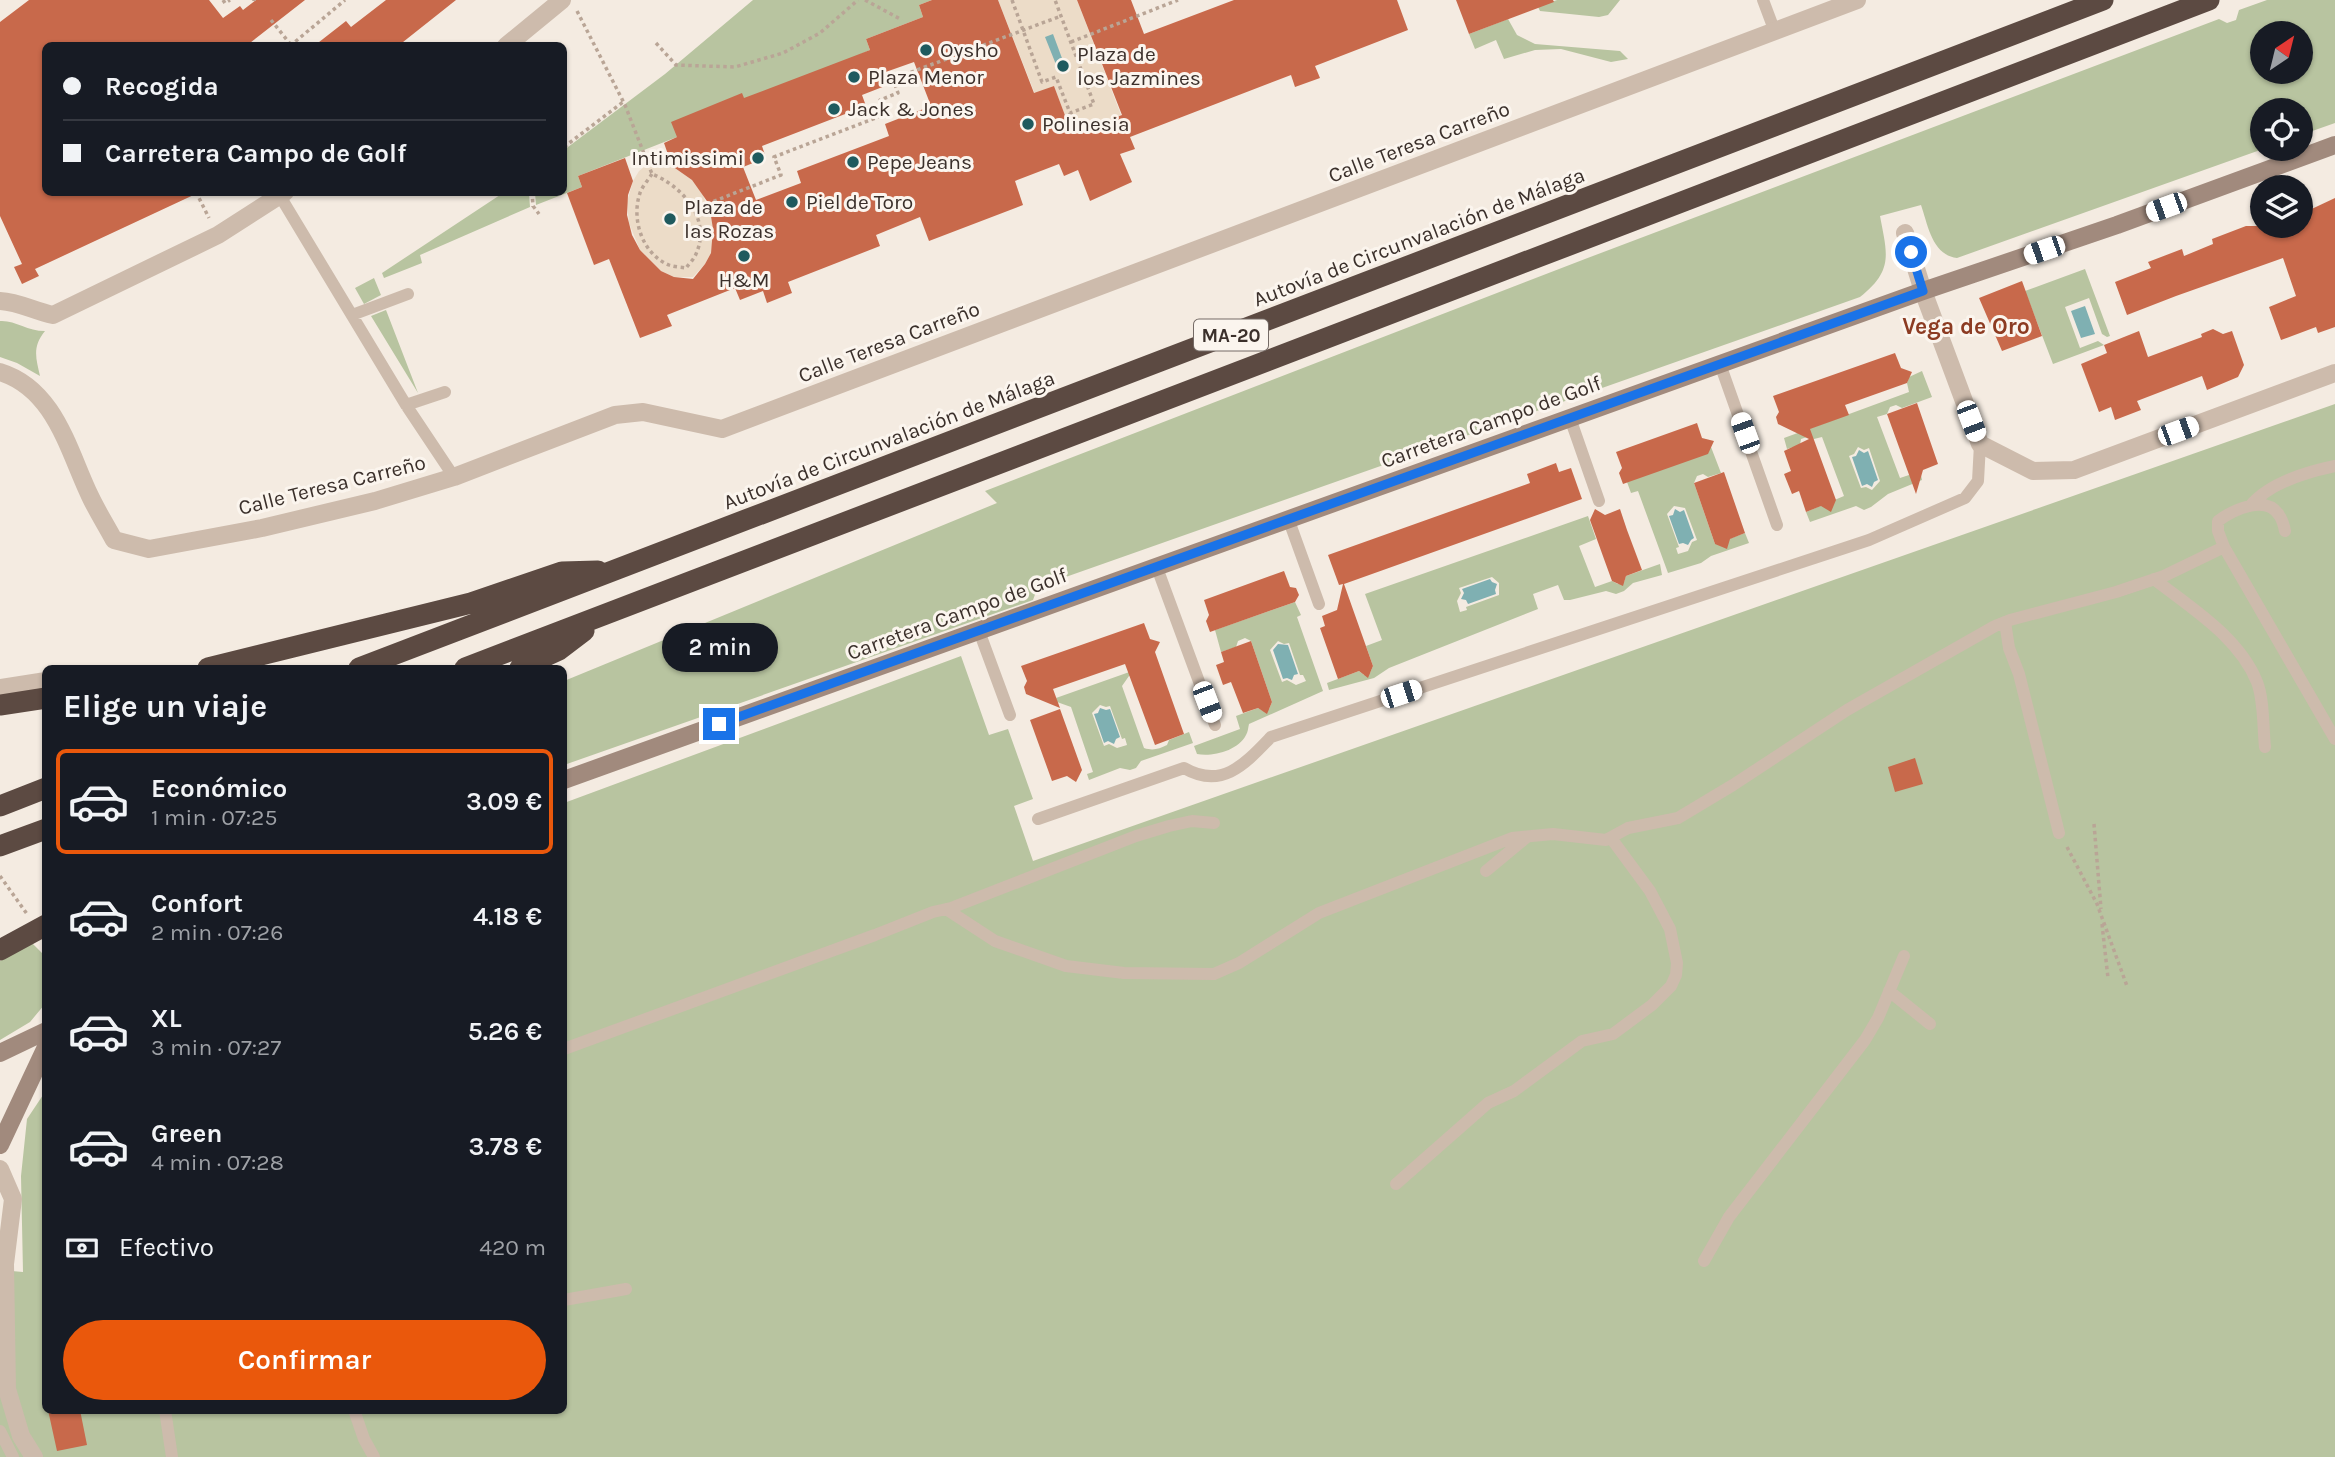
<!DOCTYPE html>
<html lang="es">
<head>
<meta charset="utf-8">
<style>
	body { margin:0; font-family:Karla,sans-serif; background:#20242c; color:#f1f3f6; height:100vh; display:flex; flex-direction:column; font-size:26px; white-space:nowrap }
	* { box-sizing:border-box; margin:0 }
	p { font-size:23px; color:#9ea1a6 }
	.icon { flex:none; width:38px; height:38px; fill:none; stroke:currentColor; stroke-width:2; stroke-linecap:round; stroke-linejoin:round }
	.map { position:relative; flex:1; overflow:hidden }
	.details { position:absolute; left:42px; top:665px; width:525px; height:749px; display:flex; flex-direction:column; background:#171b24; border-radius:10px; box-shadow:0 2px 5px #0004 }
	.details>* { flex:none }
	.hud { position:absolute; left:42px; top:42px; width:525px; height:154px; border-radius:10px; box-shadow:0 2px 5px #0004; display:grid; align-content:center; height:154px; padding:0 21px; background:#171b24 }
	.needle { width:46px; rotate:35deg }
	.fabs { position:absolute; left:2250px; top:21px; display:grid; gap:14px }
	.fabs a { display:grid; place-items:center; width:63px; height:63px; border-radius:50%; background:#171b24; box-shadow:0 2px 5px #0004; font-size:35px }
	.end { position:absolute; width:32px; height:32px; margin:-16px; border:9px solid #1a73e8; background:#fff; box-shadow:0 0 0 4px #fff }
	.from { border-radius:50% }
	.bubble { position:absolute; height:49px; border-radius:24px; background:#171b24; box-shadow:0 2px 5px #0004; font-size:23px; font-weight:600; line-height:49px; text-align:center }
	.car { position:absolute; width:21px; height:42px; margin:-21px -10px; border-radius:9px; box-shadow:0 0 5px 2px #0007; background:linear-gradient(#fff 24%,#345 0 40%,#fff 0 76%,#345 0 86%,#fff 0) }
	.hud b { display:flex; align-items:center; gap:24px; height:66px; font-size:26px }
	.hud b+b { border-top:2px solid #363941 }
	.hud i { width:18px; height:18px; background:#f1f3f6 }
	ul { padding:0; list-style:none }
	li { display:flex; align-items:center; gap:21px; height:105px; margin:0 14px 10px; padding:0 7px; border:4px solid transparent; border-radius:10px }
	li div { flex:1 }
	li b { display:block; font-size:26px }
	li em { font-style:normal; font-weight:600 }
	li.selected { border-color:#ea580c }
	li>.icon { width:63px; height:63px; stroke-width:1.5 }
	h2 { padding:0 21px; font-size:32px; line-height:84px }
	.pay { display:flex; align-items:center; gap:18px; height:77px; padding:0 21px; font-size:26px }
	.pay p { margin-inline-start:auto }
	.cta { display:flex; gap:14px; margin-top:auto; padding:14px 21px }
	.cta a { flex:1; height:80px; border-radius:42px; background:#ea580c; color:#fff; font-size:28px; font-weight:600; line-height:80px; text-align:center }
	.map>svg:first-child { display:block }
	.green { fill:#b8c4a0; fill-rule:evenodd }
	.plaza { fill:#ecdcc8 }
	.water { fill:#7fb0b2 }
	.building { fill:#c8694b; fill-rule:evenodd }
	.lines { fill:none; stroke-linecap:round; stroke-linejoin:round }
	.path { stroke:#b9a596; stroke-width:3.5; stroke-dasharray:3.5 3.5; stroke-linecap:butt }
	.lane { stroke:#cdbbac; stroke-width:12 }
	.street { stroke:#cdbbac; stroke-width:18 }
	.secondary { stroke:#a18a7d; stroke-width:18 }
	.highway { stroke:#5c4a42; stroke-width:21 }
	.route { stroke:#1a73e8; stroke-width:9 }
	.poi-dot { fill:#1f5a5e; stroke:#fbf5ee; stroke-width:2.5 }
	.labels { text-anchor:middle; stroke-width:6; stroke-linejoin:round; paint-order:stroke }
	.shield { fill:#fbf5ee; stroke:#756b66; stroke-width:2 }
	.shield-label { font-size:19px; font-weight:bold; fill:#3b302b }
	.poi-label { font-size:21px; fill:#3b302b; stroke:#fbf5ee; text-anchor:start }
	.street-label { font-size:21px; fill:#3b302b; stroke:#fbf5ee }
	.neighbourhood-label { font-size:23px; font-weight:bold; fill:#8c3b22; stroke:#fbf5ee }
</style>
</head>
<body>
<div class="map">
<svg width="2335" height="1457" viewBox="0 0 2335 1457">
	<rect width="100%" height="100%" fill="#f4ebe1"/>
	<path class="green" d="M753,0H932L919,5L923,17L866,39L870,50L677,137L578,176L582,187L536,205L535,193L564,192V150L665,74Z
		M1557,0H1620L1608,15L1599,17L1540,11L1538,7Z
		M2267,0H2335V123L2301,135V110H2263V149L1957,258C1932,255 1928,225 1921,205L1880,216C1887,254 1894,270 1860,297L1060,579L1037,589L1033,600L564,765V681L997,503L985,491L1585,259L2219,19L2227,23L2236,20L2239,10ZM2263,33H2301V72H2263Z
		M1508,19L1517,35L1535,44L1620,51L1628,59L1611,62L1561,49L1535,50L1504,59L1496,40L1475,49L1469,34Z
		M503,193H529L530,207L420,255L422,263L384,278L382,273Z
		M2085,269L2110,336L2107,337L2102,334L2089,298L2065,307L2080,348L2098,341L2104,345L2053,364L2025,291Z
		M374,278L381,295L364,304L355,288Z
		M386,310L418,393L371,316Z
		M0,321C15,320 27,331 45,331C32,347 36,358 40,376L17,363L0,357Z
		M1922,371L1932,397L1902,408L1896,405L1890,407L1887,414L1877,417L1900,478L1909,475L1915,478L1921,475L1922,480L1888,494L1871,507L1864,510L1856,506L1810,522L1806,512L1844,496L1822,437L1814,439L1807,437L1801,439L1800,445L1787,449L1784,438L1909,392L1907,383L1909,377ZM1858,447L1864,450L1869,448L1880,481L1872,490L1866,487L1861,488L1849,456L1854,454Z
		M2335,404V1457H0V1270L23,1272L21,1176L27,1119L45,1092L46,1410H564V803L961,656L989,735L1008,729L1033,799L1014,806L1033,861Z
		M1711,447L1721,473L1708,477L1703,474L1697,476L1694,483L1715,544L1745,533L1749,543L1711,556L1701,563L1668,573L1638,491L1631,493L1627,482ZM1674,506L1685,508L1697,540L1692,542L1688,551L1678,554L1676,548L1679,547L1667,514Z
		M1588,516L1596,539L1579,546L1595,587L1612,581L1618,584L1624,582L1626,576L1657,565L1660,564L1662,575L1633,583L1624,591L1616,594L1606,591L1570,600H1564L1558,585L1533,594L1538,609L1389,668L1374,678L1329,690L1327,683L1359,671L1364,675L1370,673L1373,666L1366,646L1382,640L1365,594ZM1492,577L1499,583V595L1466,607L1467,610L1460,612L1457,601L1461,593L1459,588Z
		M1295,602L1301,615L1297,617L1323,691L1249,724C1248,728 1248,732 1246,735C1238,751 1212,757 1197,754L1194,746L1240,729L1236,716L1258,708L1263,711L1269,709L1272,702L1251,641L1245,638L1238,641L1236,647L1221,652L1215,630ZM1278,641L1284,644L1289,643L1300,675H1303L1306,681L1296,685L1287,680L1282,682L1270,650Z
		M1135,670L1137,673L1129,676L1122,686L1144,748C1153,751 1159,749 1167,745L1169,740L1189,732L1193,743L1141,761L1136,768L1130,770L1120,768L1089,780L1087,774L1093,772L1071,707L1057,702L1056,698ZM1100,705L1106,707L1110,706L1122,739L1125,738L1127,745L1117,748L1109,744L1104,746L1092,713Z
		M31,942L45,956V1004L30,1022L0,1040V961Z"/>
	<path class="plaza" d="M998,0H1077L1121,115L1072,134L1054,86L1035,94Z
		M660,162L672,166L692,180L703,195L711,217L714,234L711,253L705,264L693,277H674L661,271L640,250L629,223L627,202L633,181L639,171L648,164Z"/>
	<path class="water" d="M1053,34L1066,69L1059,72L1045,37Z
		M2085,306L2095,334L2081,338L2071,311Z
		M1859,450L1864,453L1868,451L1878,480L1874,482L1872,487L1867,484L1862,486L1852,457L1856,456Z
		M1675,509L1680,512L1684,510L1694,538L1691,540L1688,545L1683,543L1679,544L1669,516L1673,515Z
		M1490,579L1492,582L1497,584L1495,590L1496,594L1468,604L1466,600L1461,599L1464,593L1462,589Z
		M1278,644L1288,645L1298,674L1294,675L1292,680L1287,678L1283,679L1273,650Z
		M1100,708L1106,710L1110,709L1120,737L1116,739L1114,744L1108,741L1104,743L1094,714L1098,713Z"/>
	<path class="building" d="M29,0H209L223,18L240,6L243,10L256,0H305L246,46H46V192H200L35,269L39,276L22,284L14,267L22,264L0,216V22Z
		M386,0H456L398,46H314L346,21L351,27Z
		M932,0H998L1034,93L1054,86L1072,134L1122,115L1077,0H1131L1144,34L1234,0H1397L1408,30L1315,66L1320,78L1295,87L1291,75L1130,137L1135,149L1120,154L1132,182L1090,201L1078,170L1064,176L1059,164L1015,181L1023,205L929,241L920,217L876,235L880,246L788,282L792,293L767,303L763,291L740,300L735,288L667,315L672,326L640,338L609,259L594,265L567,193L582,187L578,176L625,158L633,181L628,195L627,215L632,235L640,250L661,271L674,277L693,279L705,264L711,253L713,229L709,204L692,180L672,166L664,143L677,137L671,122L742,93L744,98L870,50L866,39L923,17L919,5ZM914,62L931,106L885,124L889,136L797,171L801,183L756,200L743,167L766,158L762,146L866,106L862,95L885,86L880,74Z
		M1456,0H1553L1554,2L1469,34Z
		M2335,198V327L2318,333L2316,327L2281,340L2269,307L2296,296L2283,258L2176,296L2127,315L2115,282L2151,268L2148,262L2182,249L2184,256L2213,244L2212,239L2246,226H2301V214Z
		M2022,281L2042,336L2002,351L1979,298Z
		M2213,329L2223,334L2232,331L2244,365L2238,377L2207,390L2202,376L2137,401L2141,410L2115,420L2111,407L2099,412L2081,364L2107,353L2104,345L2139,331L2148,357L2202,337L2201,334Z
		M1895,353L1901,368L1912,372L1907,383L1845,405L1849,415L1810,429L1836,500L1831,512L1821,506L1806,512L1799,491L1792,494L1784,474L1791,471L1784,451L1809,439L1778,424L1776,417L1779,412L1773,396Z
		M1917,403L1938,464L1923,470L1916,494L1887,414Z
		M1697,423L1702,438L1714,441L1708,454L1623,484L1619,473L1622,468L1616,452Z
		M1556,463L1559,472L1571,468L1582,499L1344,584L1373,666L1368,678L1359,671L1338,679L1320,628L1325,626L1322,616L1337,610L1343,584L1339,585L1328,555L1530,483L1527,474Z
		M1724,472L1745,533L1730,539L1727,549L1715,544L1694,483Z
		M1595,509L1605,515L1620,509L1627,530L1642,570L1626,576L1623,586L1612,581L1604,559L1590,520Z
		M1284,571L1290,587L1296,588L1299,595L1295,602L1210,632L1206,621L1209,615L1204,600Z
		M1144,623L1150,639L1160,642L1155,652L1184,734L1155,745L1125,664L1053,689L1060,708L1026,694L1024,687L1027,681L1021,666Z
		M1251,641L1272,702L1267,714L1258,708L1243,713L1231,682L1223,685L1216,665L1224,662L1221,652Z
		M1060,709L1082,770L1076,782L1067,776L1052,781L1030,720Z
		M1915,758L1923,784L1895,792L1888,767Z
		M48,1410H80L87,1445L57,1451Z"/>
	<g class="lines">
		<path class="path" d="M223,0L225,3L230,0
			M254,0V1
			M865,0L902,20
			M1012,0L1042,82L1056,77L1070,113L1094,104L1055,0
			M577,11L625,105L652,174C682,186 712,219 696,254C694,259 689,264 686,268C681,267 674,267 669,265C642,254 631,219 640,193C642,187 648,180 652,174
			M271,20L291,45
			M1071,42L1178,0
			M656,43L676,65L735,67L783,53L820,33L858,0
			M290,46L345,0
			M564,147L623,102
			M196,192L209,218
			M532,192L533,206L539,214
			M694,209L781,175L774,157L886,114L880,100L898,93L893,79L1061,16
			M2094,824L2101,909
			M2067,847L2097,904L2127,986
			M0,876L27,914
			M2102,924L2108,978"/>
		<path class="lane" d="M1763,0L1775,32
			M280,196L406,405L454,477
			M352,315L408,294
			M1720,364L1777,525
			M406,405L445,392
			M1570,418L1599,501
			M2250,506C2269,483 2306,472 2335,466
			M1288,518L1319,604
			M2224,547L2335,739
			M1156,565L1215,725
			M2154,579C2191,608 2239,637 2257,682C2264,699 2263,729 2265,747
			M2005,622L2009,648L2019,674L2059,833
			M979,631L1010,715
			M1038,819L1184,768C1222,790 1245,764 1271,737L1869,540L1965,498L1978,481L1980,444
			M1486,871L1527,837
			M946,909L995,941L1066,966L1124,973L1214,974L1239,963L1319,913L1512,838L1553,834L1606,840L1628,828L1678,818L1733,785L1847,710L1995,626L2010,620L2116,592L2164,576L2224,547L2218,531V521C2233,510 2266,494 2279,515C2282,519 2284,526 2285,531
			M1889,991L1930,1024
			M564,1049L875,935L933,912L951,908L1136,836L1169,826L1192,821L1214,823
			M1396,1184L1488,1103L1514,1091L1582,1041L1613,1034L1652,1005L1671,986L1676,975L1677,963L1670,929L1650,891L1611,838
			M1704,1261L1729,1217L1865,1040L1878,1018L1904,956
			M564,1300L626,1289
			M165,1410L172,1457
			M354,1410L364,1439L374,1457
			M0,1431L13,1457"/>
		<path class="street" d="M506,46L562,0
			M1905,233L1923,291L1980,444L2033,471L2074,470L2335,373
			M0,301C19,302 34,311 53,315L218,235L285,192
			M0,372C55,389 68,450 90,496C97,511 106,525 114,540L149,549L262,528L375,501L454,477L615,415L643,412L722,429L1857,0
			M0,688L46,681
			M0,1169L13,1199L5,1264L7,1389L21,1436L34,1457"/>
		<path class="secondary" d="M564,780L1923,291L2117,225L2335,145
			M0,1053L46,1031
			M0,1145L46,1047"/>
		<path class="highway" d="M208,668L471,603L562,572L598,571
			M359,668L2103,0
			M465,668L2209,0
			M520,668L559,650L584,631
			M0,705L46,698
			M0,806L46,788
			M0,846L46,829
			M0,950L46,925"/>
	</g>
	<g class="lines">
		<path class="route" d="M719,724L1923,291L1911,252"/>
	</g>
	<g class="poi-dot">
		<circle cx="926" cy="50" r="7"/>
		<circle cx="1063" cy="66" r="7"/>
		<circle cx="854" cy="77" r="7"/>
		<circle cx="834" cy="109" r="7"/>
		<circle cx="1028" cy="124" r="7"/>
		<circle cx="758" cy="158" r="7"/>
		<circle cx="853" cy="162" r="7"/>
		<circle cx="792" cy="202" r="7"/>
		<circle cx="670" cy="219" r="7"/>
		<circle cx="744" cy="256" r="7"/>
	</g>
	<g class="labels">
		<rect class="shield" x="1194" y="319.5" width="74" height="31" rx="5"/>
		<g class="shield-label">
			<text x="1231" y="342">MA-20</text>
		</g>
		<g class="poi-label">
			<text x="940" y="57">Oysho</text>
			<text x="1077" y="61">Plaza de<tspan x="1077" dy="24">los Jazmines</tspan></text>
			<text x="868" y="84">Plaza Menor</text>
			<text x="848" y="116">Jack &amp; Jones</text>
			<text x="1042" y="131">Polinesia</text>
			<text x="744" y="165" text-anchor="end">Intimissimi</text>
			<text x="867" y="169">Pepe Jeans</text>
			<text x="806" y="209">Piel de Toro</text>
			<text x="684" y="214">Plaza de<tspan x="684" dy="24">las Rozas</tspan></text>
			<text x="744" y="287" text-anchor="middle">H&amp;M</text>
		</g>
		<g class="street-label">
			<text transform="translate(1419 142) rotate(-21)" y="7">Calle Teresa Carreño</text>
			<text transform="translate(1419 237) rotate(-21)" y="7">Autovía de Circunvalación de Málaga</text>
			<text transform="translate(889 342) rotate(-21)" y="7">Calle Teresa Carreño</text>
			<text transform="translate(1491 422) rotate(-20)" y="7">Carretera Campo de Golf</text>
			<text transform="translate(889 440) rotate(-21)" y="7">Autovía de Circunvalación de Málaga</text>
			<text transform="translate(332 485) rotate(-14)" y="7">Calle Teresa Carreño</text>
			<text transform="translate(957 614) rotate(-20)" y="7">Carretera Campo de Golf</text>
		</g>
		<g class="neighbourhood-label">
			<text x="1966" y="334">Vega de Oro</text>
		</g>
	</g>
</svg>
<div class="fabs">
<a><svg class="needle" viewBox="-14 -14 28 28"><path d="M0-13l5 13h-10z" fill="#e53935"/><path d="M0 13l5-13h-10z" fill="#9ea1a6"/></svg></a>
<a><svg class="icon" aria-label="locate" viewBox="0 0 24 24"><circle cx="12" cy="12" r="6"/><path d="M12 2v4M12 18v4M2 12h4M18 12h4"/></svg></a>
<a><svg class="icon" aria-label="layers" viewBox="0 0 24 24"><path d="M12 4l9 5-9 5-9-5zM3 14l9 5 9-5"/></svg></a>
</div>
<i class="end from" style="left:1911px;top:252px"></i>
<i class="end" style="left:719px;top:724px"></i>
<div class="bubble" style="left:662px;top:623px;width:116px">2 min</div>
<i class="car" style="left:2166px;top:207px;rotate:250deg"></i>
<i class="car" style="left:2044px;top:250px;rotate:251deg"></i>
<i class="car" style="left:1971px;top:421px;rotate:159deg"></i>
<i class="car" style="left:2178px;top:431px;rotate:70deg"></i>
<i class="car" style="left:1745px;top:433px;rotate:340deg"></i>
<i class="car" style="left:1401px;top:694px;rotate:72deg"></i>
<i class="car" style="left:1207px;top:702px;rotate:159deg"></i>
<div class="hud">
<b><i class="from"></i>Recogida</b>
<b><i></i>Carretera Campo de Golf</b>
</div>
<section class="details">
<h2>Elige un viaje</h2>
<ul>
<li class="selected"><svg class="icon" aria-label="car" viewBox="0 0 24 24"><path d="M5 17H2v-5l4-1 3-4h7l3 4 3 1v5h-3M9 17h6M6 11h13"/><circle cx="7" cy="17" r="2"/><circle cx="17" cy="17" r="2"/></svg><div><b>Económico</b><p>1 min · 07:25</p></div><em>3.09 €</em></li>
<li><svg class="icon" aria-label="car" viewBox="0 0 24 24"><path d="M5 17H2v-5l4-1 3-4h7l3 4 3 1v5h-3M9 17h6M6 11h13"/><circle cx="7" cy="17" r="2"/><circle cx="17" cy="17" r="2"/></svg><div><b>Confort</b><p>2 min · 07:26</p></div><em>4.18 €</em></li>
<li><svg class="icon" aria-label="car" viewBox="0 0 24 24"><path d="M5 17H2v-5l4-1 3-4h7l3 4 3 1v5h-3M9 17h6M6 11h13"/><circle cx="7" cy="17" r="2"/><circle cx="17" cy="17" r="2"/></svg><div><b>XL</b><p>3 min · 07:27</p></div><em>5.26 €</em></li>
<li><svg class="icon" aria-label="car" viewBox="0 0 24 24"><path d="M5 17H2v-5l4-1 3-4h7l3 4 3 1v5h-3M9 17h6M6 11h13"/><circle cx="7" cy="17" r="2"/><circle cx="17" cy="17" r="2"/></svg><div><b>Green</b><p>4 min · 07:28</p></div><em>3.78 €</em></li>
</ul>
<div class="pay"><svg class="icon" aria-label="cash" viewBox="0 0 24 24"><path d="M3 7h18v10H3z"/><circle cx="12" cy="12" r="2"/></svg>Efectivo<p>420 m</p></div>
<div class="cta"><a>Confirmar</a></div>
</section>
</div>
</body>
</html>
